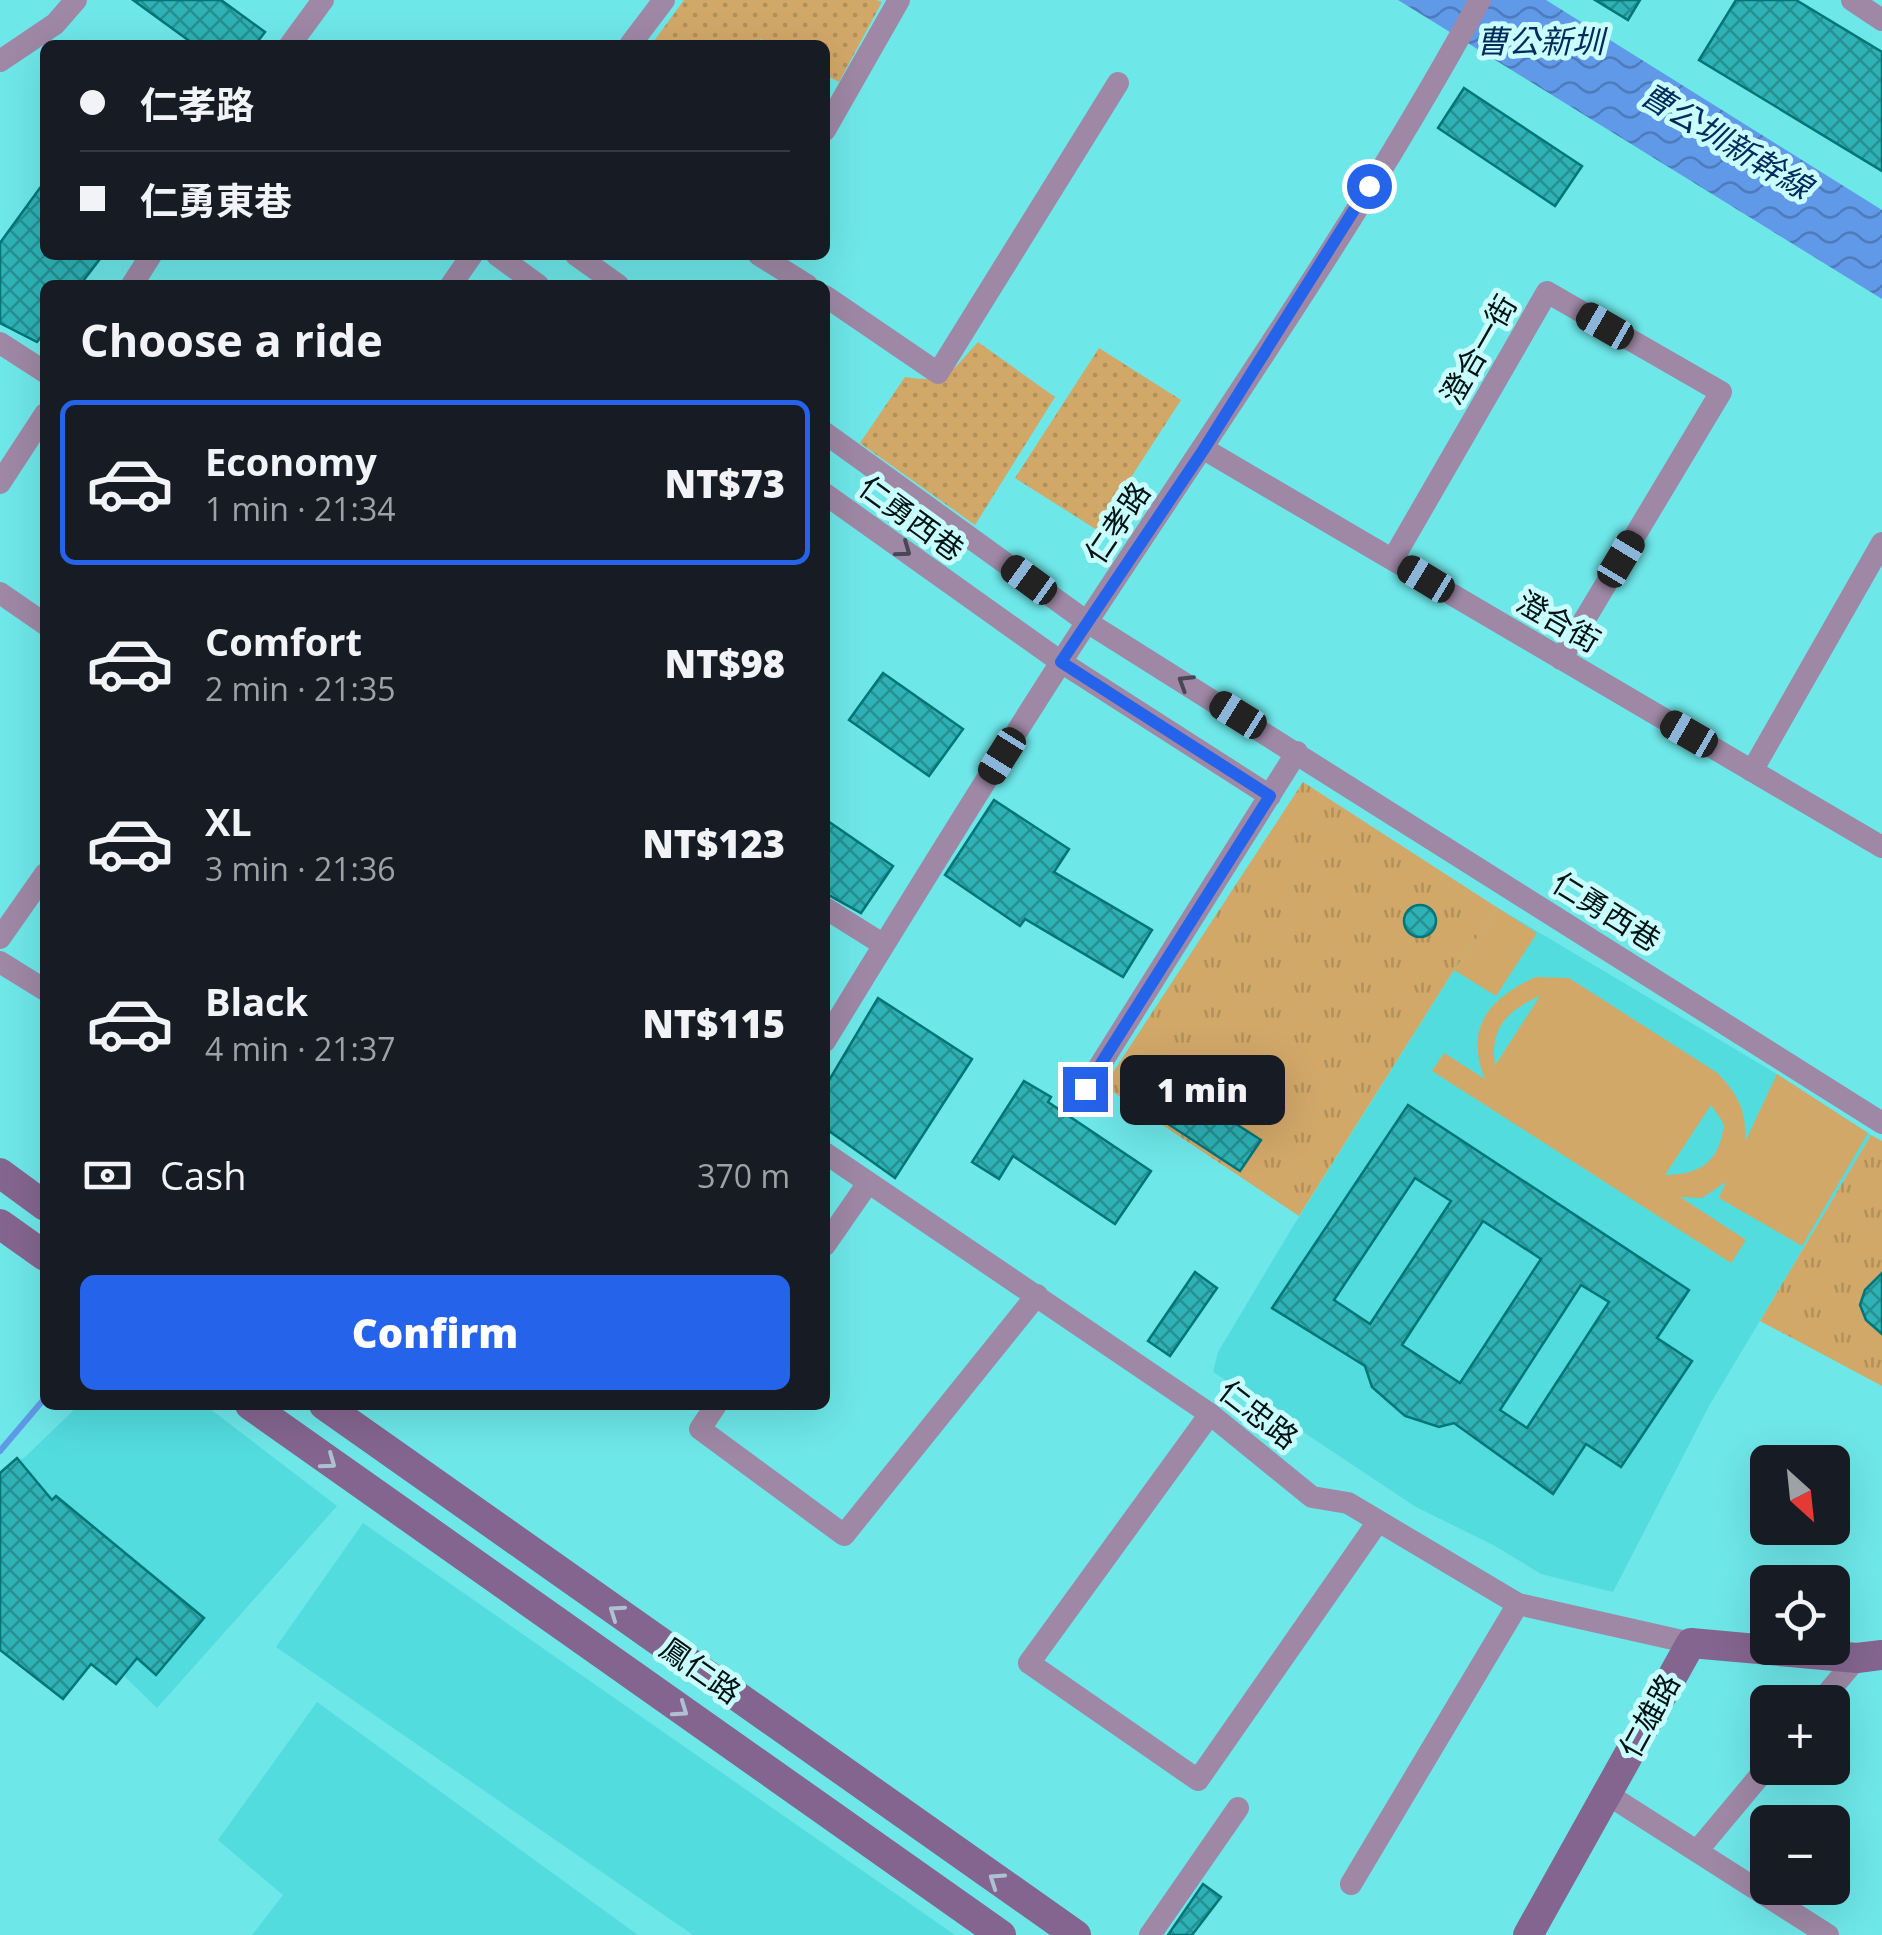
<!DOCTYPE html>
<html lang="en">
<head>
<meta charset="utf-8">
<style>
	body { margin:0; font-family:"Open Sans","Noto Sans TC",sans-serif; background:#20242c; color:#f1f3f6; height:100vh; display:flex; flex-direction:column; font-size:38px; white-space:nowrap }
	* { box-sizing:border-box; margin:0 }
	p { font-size:32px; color:#9ea1a6 }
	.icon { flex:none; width:55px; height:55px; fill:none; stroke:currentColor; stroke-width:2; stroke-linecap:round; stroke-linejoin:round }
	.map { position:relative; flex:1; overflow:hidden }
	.sheet { position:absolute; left:40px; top:280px; width:790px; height:1130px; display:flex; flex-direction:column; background:#171b24; border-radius:15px; box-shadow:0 10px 40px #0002 }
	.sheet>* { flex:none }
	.guide { position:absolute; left:40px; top:40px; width:790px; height:220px; border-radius:15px; box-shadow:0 10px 40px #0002; display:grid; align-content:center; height:220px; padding:0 40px; background:#171b24 }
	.needle { width:65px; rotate:153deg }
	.buttons { position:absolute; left:1750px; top:1445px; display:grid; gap:20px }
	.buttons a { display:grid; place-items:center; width:100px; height:100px; border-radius:15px; background:#171b24; box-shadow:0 10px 40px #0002; font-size:50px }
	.end { position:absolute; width:45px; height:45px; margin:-22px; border:12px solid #2563eb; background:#fff; box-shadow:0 0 0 5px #fff }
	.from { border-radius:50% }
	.bubble { position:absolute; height:70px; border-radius:15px; background:#171b24; box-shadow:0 10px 40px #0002; font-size:32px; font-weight:800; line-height:70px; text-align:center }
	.car { position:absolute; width:30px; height:60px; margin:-30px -15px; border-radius:12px; box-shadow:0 0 8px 2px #0007; background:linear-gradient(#222 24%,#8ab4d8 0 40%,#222 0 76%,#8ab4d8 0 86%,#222 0) }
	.guide b { display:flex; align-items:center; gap:35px; height:95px; font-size:38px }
	.guide b+b { border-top:2px solid #363941 }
	.guide i { width:25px; height:25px; background:#f1f3f6 }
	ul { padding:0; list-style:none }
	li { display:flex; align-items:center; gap:30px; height:165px; margin:0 20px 15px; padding:0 20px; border:5px solid transparent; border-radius:15px }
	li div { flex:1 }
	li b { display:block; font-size:38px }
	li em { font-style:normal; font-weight:800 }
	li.active { border-color:#2563eb }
	li>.icon { width:90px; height:90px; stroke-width:1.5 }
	h2 { padding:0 40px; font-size:45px; line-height:120px }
	.pay { display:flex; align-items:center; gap:25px; height:110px; padding:0 40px; font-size:38px }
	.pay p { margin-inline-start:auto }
	.action { display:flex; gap:20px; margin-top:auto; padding:20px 40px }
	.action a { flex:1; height:115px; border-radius:15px; background:#2563eb; color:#fff; font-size:40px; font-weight:800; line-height:115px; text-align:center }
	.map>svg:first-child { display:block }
	.built { fill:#52dcde }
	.grass { fill:url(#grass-dots) }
	.park { fill:url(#park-tufts) }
	.pitch { fill:#d2a869; fill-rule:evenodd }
	.water { fill:url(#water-waves) }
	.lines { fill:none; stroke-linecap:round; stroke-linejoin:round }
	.stream { stroke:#6099e8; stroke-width:6 }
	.building { fill:url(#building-cross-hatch); stroke:#007678; stroke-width:2.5; fill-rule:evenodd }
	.street { stroke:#9e88a5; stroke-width:22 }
	.secondary { stroke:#84658f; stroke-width:30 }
	.oneway { stroke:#474755 }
	.oneway2 { stroke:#adc1d2 }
	.route { stroke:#2563eb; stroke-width:12 }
	.labels { text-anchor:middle; stroke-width:10; stroke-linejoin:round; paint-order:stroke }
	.street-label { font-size:30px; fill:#001213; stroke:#c8fefe }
	.water-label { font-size:32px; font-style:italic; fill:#042a5b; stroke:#c8fefe }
</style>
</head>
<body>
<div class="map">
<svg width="1882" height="1935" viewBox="0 0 1882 1935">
	<defs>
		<pattern id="grass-dots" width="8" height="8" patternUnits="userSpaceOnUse" patternTransform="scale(2.5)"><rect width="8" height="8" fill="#d2a869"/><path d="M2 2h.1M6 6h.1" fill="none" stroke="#b2905a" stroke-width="1.8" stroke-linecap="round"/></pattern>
		<pattern id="park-tufts" width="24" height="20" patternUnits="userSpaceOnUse" patternTransform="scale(2.5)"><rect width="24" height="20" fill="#d2a869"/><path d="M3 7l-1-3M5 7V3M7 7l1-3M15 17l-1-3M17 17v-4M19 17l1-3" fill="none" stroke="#b2905a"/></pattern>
		<pattern id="water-waves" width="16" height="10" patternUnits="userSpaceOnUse" patternTransform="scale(2.5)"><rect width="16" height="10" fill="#6099e8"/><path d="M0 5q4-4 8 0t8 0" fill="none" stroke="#4d7bbb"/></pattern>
		<pattern id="building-cross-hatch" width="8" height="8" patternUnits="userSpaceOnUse" patternTransform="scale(2.5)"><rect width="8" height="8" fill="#2eb2b5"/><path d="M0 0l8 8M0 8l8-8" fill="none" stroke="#258f92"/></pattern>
	</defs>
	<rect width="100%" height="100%" fill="#6ee7e9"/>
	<path class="built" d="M1498,908L1777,1074L1871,1135L1709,1406L1613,1592L1541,1574L1495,1546L1416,1507L1213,1372L1218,1352L1292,1228L1454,970Z
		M79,1405H205L337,1506L157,1708L7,1562L0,1565V1473L25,1457Z
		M363,1523L955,1935H693L276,1647Z
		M317,1702L638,1935H252L283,1895L218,1840Z"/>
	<path class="grass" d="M684,0H876L882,2L839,82L825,75V45H772L761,39L755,45H651Z
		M978,342L1055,397L975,525L860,443L905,377C949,384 950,372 978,342Z
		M1099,348L1181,400L1097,530L1015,478Z"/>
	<path class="park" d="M1303,782L1498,908L1454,970L1299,1216L1104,1086Z
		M1871,1135L1882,1141V1386L1760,1321Z"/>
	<path class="pitch" d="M1498,908L1537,933L1496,996L1454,970Z
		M1536,977L1569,978L1716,1072C1738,1093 1747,1112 1745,1142L1777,1074L1868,1133L1802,1246L1719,1198L1726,1182L1702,1198L1680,1197L1746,1240L1731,1263L1432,1071L1444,1053L1485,1079C1464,1028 1489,998 1536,977ZM1540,996L1496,1064L1495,1065C1489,1028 1508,1010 1540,996ZM1711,1105L1724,1124C1720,1161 1701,1175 1665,1175Z"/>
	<path class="water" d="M1398,0H1546L1882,210V299Z"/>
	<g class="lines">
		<path class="stream" d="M0,1451L45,1398"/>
	</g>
	<path class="building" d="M133,0H221L265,32L255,45H195Z
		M1595,0H1640L1628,20Z
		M1736,0H1796L1882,52V171L1699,60Z
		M1464,88L1582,166L1555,206L1438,128Z
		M45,181V255H103L80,285H45V332L37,342L0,323V243Z
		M883,673L963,729L929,776L849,720Z
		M994,800L1069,849L1054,872L1152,930L1123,977L1025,919L1020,926L945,875Z
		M825,819L893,866L861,913L825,893Z
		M1404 921a16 16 0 1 1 32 0a16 16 0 1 1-32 0Z
		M878,998L972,1059L895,1178L825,1128V1087Z
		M1024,1081L1051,1097L1048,1102L1151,1171L1115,1224L1013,1156L999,1179L972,1162Z
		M1185,1091L1261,1140L1240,1171L1165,1122Z
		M1408,1105L1689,1290L1657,1338L1692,1361L1621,1467L1586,1444L1553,1494L1454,1423L1439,1427L1405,1416L1372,1387L1365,1366L1272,1308ZM1415,1178L1451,1201L1370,1324L1334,1300ZM1483,1221L1541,1259L1460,1383L1402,1345ZM1581,1285L1609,1302L1527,1428L1500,1410Z
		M1195,1272L1217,1288L1170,1356L1148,1341Z
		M1882,1273V1334L1866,1320L1860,1305L1865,1290Z
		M17,1458L52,1500L56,1496L204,1618L156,1675L137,1658L116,1684L91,1664L63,1699L0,1650V1473Z
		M1203,1884L1221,1897L1192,1935H1168Z"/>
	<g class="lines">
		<path class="street" d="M1852,0L1882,20
			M290,45L323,0
			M630,45L664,0
			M0,61L55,24L76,0
			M825,130L899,0
			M497,255L538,285
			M576,255L618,285
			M759,255L807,285
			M132,285L151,255
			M451,285L472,255
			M825,296L938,373L1118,83
			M0,343L45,372
			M825,433L1087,622L1882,1123
			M1204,449L1882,847
			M0,483L45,414
			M825,494L1061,662L1270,796
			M1393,559L1547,292L1721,392L1561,659
			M0,593L45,624
			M1752,771L1882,543
			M825,908L884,945
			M0,938L45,874
			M0,962L45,990
			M825,1041C910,902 996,762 1085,625C1220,419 1362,216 1480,0
			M1085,1089L1297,752
			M825,1153L1210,1414L1312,1497L1348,1503L1518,1604L1691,1643
			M825,1245L868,1183
			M716,1405L700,1429L844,1535L1037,1295
			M1210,1414L1029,1663L1198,1780L1377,1523
			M1820,1702L1857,1658
			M1607,1794L1828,1935
			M1697,1851L1768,1766
			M1351,1884L1518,1604
			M1150,1935L1238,1808"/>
		<path class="secondary" d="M0,1173L45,1206
			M0,1224L45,1256
			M250,1405L1001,1935
			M324,1405L1076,1935
			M1528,1935L1691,1643L1857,1658L1882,1655"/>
	</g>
	<defs><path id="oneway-chevron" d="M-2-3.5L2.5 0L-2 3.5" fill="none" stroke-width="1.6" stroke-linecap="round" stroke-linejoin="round" transform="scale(2.5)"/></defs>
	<g class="oneway">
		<use href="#oneway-chevron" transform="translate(904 550) rotate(36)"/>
		<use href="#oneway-chevron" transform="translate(1185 682) rotate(-148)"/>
	</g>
	<g class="oneway2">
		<use href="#oneway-chevron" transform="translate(329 1462) rotate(36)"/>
		<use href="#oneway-chevron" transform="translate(616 1612) rotate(-145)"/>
		<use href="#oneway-chevron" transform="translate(681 1710) rotate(35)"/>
		<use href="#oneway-chevron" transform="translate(996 1880) rotate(-146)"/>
	</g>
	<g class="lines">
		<path class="route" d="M1085,1089L1270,796L1061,662L1204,449L1369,186"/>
	</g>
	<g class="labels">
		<g class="street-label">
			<text transform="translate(1479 350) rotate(-60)" y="10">澄合一街</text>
			<text transform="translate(911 519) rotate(36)" y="10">仁勇西巷</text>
			<text transform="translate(1118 523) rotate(-56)" y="10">仁孝路</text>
			<text transform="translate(1558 622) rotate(30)" y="10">澄合街</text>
			<text transform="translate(1606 912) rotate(32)" y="10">仁勇西巷</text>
			<text transform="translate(1258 1415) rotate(38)" y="10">仁忠路</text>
			<text transform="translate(700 1671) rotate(35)" y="10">鳳仁路</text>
			<text transform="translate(1650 1716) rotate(-61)" y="10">仁雄路</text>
		</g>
		<g class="water-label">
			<text x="1540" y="53">曹公新圳</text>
			<text transform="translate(1726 141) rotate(31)" y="11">曹公圳新幹線</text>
		</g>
	</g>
</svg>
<div class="buttons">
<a><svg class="needle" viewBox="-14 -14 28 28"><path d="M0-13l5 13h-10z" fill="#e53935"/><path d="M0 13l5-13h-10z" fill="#9ea1a6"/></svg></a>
<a><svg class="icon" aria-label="locate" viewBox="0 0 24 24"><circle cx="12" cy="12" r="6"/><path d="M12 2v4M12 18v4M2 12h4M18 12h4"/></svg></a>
<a>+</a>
<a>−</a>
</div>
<i class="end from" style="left:1369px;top:186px"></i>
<i class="end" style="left:1085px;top:1089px"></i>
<div class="bubble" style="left:1120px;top:1055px;width:165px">1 min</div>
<i class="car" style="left:1605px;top:326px;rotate:300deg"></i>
<i class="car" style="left:1621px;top:559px;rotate:31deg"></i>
<i class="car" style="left:1426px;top:579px;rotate:301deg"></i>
<i class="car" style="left:1029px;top:580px;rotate:306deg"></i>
<i class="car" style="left:1238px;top:715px;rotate:302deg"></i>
<i class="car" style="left:1689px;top:734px;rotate:300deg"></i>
<i class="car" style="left:1002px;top:756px;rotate:212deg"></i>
<div class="guide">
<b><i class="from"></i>仁孝路</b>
<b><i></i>仁勇東巷</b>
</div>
<section class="sheet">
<h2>Choose a ride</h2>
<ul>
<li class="active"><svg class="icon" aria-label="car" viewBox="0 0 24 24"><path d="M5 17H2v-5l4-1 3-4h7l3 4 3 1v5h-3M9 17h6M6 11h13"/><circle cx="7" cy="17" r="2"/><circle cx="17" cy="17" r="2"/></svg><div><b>Economy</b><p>1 min · 21:34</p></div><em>NT$73</em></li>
<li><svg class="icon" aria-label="car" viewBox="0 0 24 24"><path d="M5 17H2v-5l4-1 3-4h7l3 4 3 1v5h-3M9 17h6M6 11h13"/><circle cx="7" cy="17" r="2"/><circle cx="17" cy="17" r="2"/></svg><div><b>Comfort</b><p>2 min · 21:35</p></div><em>NT$98</em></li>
<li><svg class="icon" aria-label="car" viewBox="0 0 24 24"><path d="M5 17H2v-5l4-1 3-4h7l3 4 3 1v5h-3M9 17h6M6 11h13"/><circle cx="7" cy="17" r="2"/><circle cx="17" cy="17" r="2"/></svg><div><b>XL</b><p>3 min · 21:36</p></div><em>NT$123</em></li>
<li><svg class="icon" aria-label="car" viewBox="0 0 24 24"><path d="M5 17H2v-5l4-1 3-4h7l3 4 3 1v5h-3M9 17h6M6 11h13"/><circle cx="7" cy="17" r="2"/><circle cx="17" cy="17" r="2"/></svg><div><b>Black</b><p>4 min · 21:37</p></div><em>NT$115</em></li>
</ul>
<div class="pay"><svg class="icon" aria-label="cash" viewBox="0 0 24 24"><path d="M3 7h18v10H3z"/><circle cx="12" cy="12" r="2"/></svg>Cash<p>370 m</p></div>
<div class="action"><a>Confirm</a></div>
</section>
</div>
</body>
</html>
